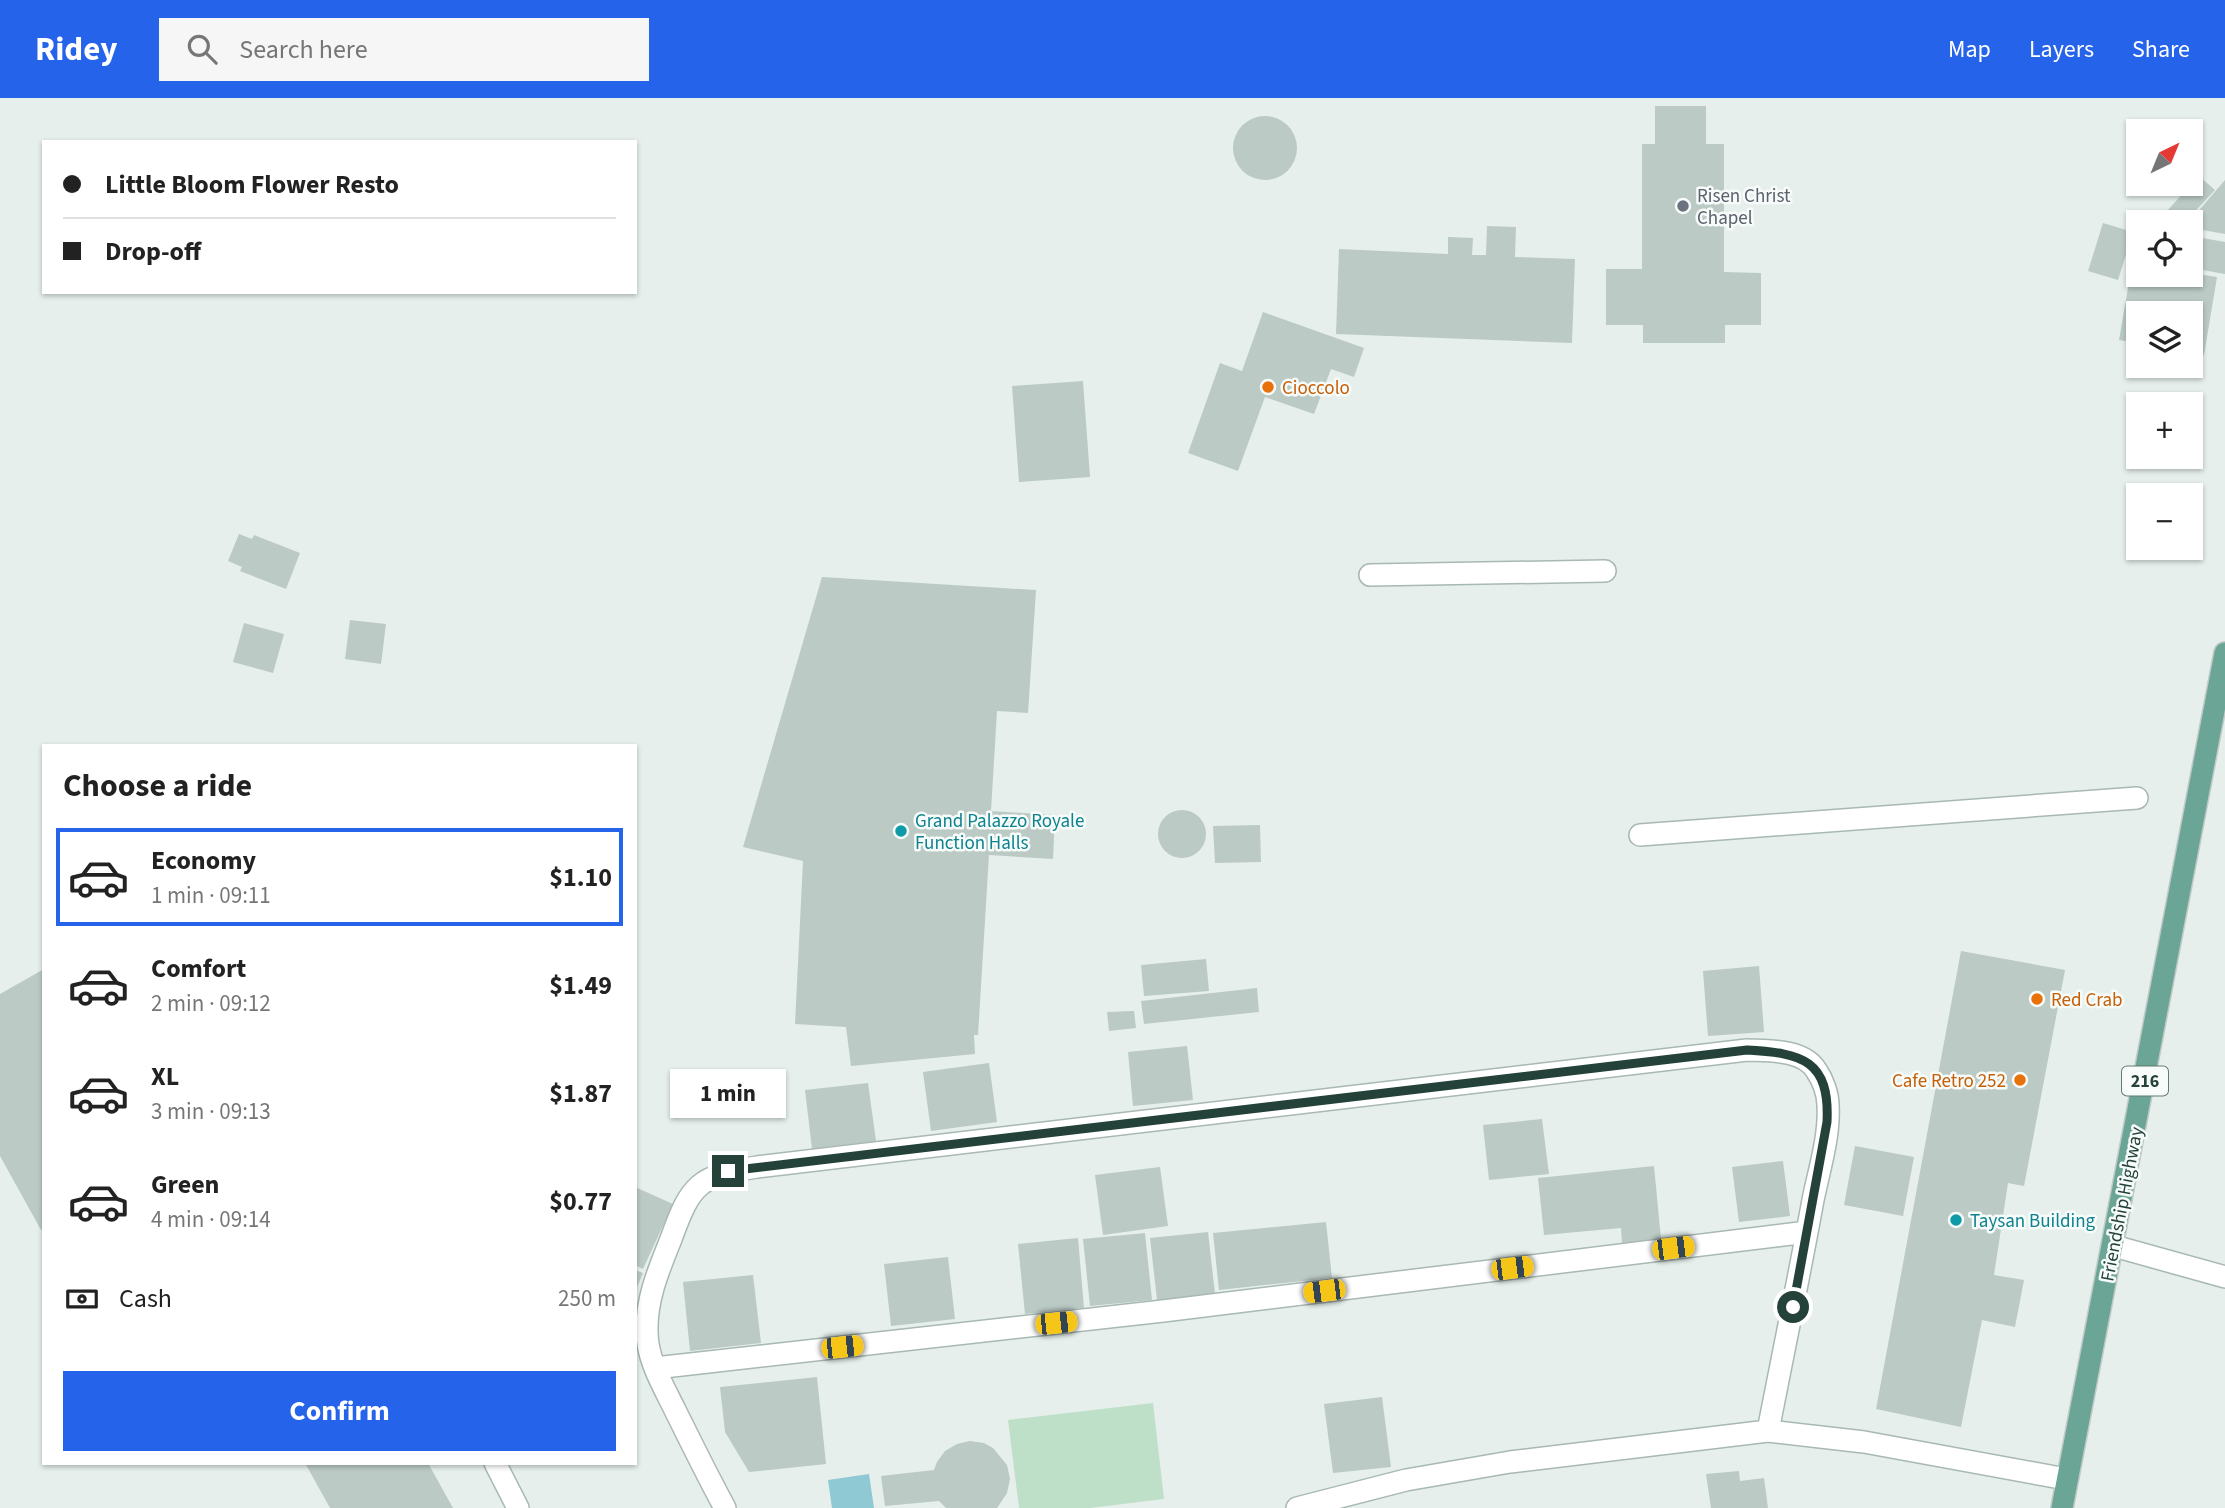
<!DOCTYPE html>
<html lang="en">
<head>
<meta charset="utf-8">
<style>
	body { margin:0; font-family:"Source Sans 3",sans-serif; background:#f6f6f6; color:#222; height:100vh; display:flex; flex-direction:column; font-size:26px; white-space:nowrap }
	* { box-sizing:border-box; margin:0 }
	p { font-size:23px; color:#767676 }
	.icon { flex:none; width:38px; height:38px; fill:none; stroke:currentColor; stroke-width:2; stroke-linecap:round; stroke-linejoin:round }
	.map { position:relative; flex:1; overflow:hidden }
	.side { position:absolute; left:42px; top:646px; width:595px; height:721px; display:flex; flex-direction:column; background:#fff; border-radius:0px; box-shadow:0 2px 5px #0004 }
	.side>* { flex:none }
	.hud { position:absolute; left:42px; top:42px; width:595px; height:154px; border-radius:0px; box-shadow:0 2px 5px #0004; display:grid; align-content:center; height:154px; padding:0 21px; background:#fff }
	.needle { width:46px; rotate:43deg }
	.tools { position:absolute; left:2126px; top:21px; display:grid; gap:14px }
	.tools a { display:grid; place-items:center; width:77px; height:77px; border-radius:0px; background:#fff; box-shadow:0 2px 5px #0004; font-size:35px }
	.end { position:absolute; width:32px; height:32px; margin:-16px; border:9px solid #24423a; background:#fff; box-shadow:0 0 0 4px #fff }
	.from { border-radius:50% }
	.bubble { position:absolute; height:49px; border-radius:0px; background:#fff; box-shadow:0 2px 5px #0004; font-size:23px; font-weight:700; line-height:49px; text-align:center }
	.car { position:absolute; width:21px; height:42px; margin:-21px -10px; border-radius:9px; box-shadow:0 0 5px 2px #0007; background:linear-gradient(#f5c518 24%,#345 0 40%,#f5c518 0 76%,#345 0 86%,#f5c518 0) }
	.hud b { display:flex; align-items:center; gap:24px; height:66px; font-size:26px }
	.hud b+b { border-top:2px solid #e0e0e0 }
	.hud i { width:18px; height:18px; background:#222 }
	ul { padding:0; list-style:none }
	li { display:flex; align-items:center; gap:21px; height:98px; margin:0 14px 10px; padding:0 7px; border:4px solid transparent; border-radius:0px }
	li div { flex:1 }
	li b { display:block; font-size:26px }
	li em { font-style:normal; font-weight:700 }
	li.selected { border-color:#2563eb }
	li>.icon { width:63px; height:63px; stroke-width:1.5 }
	h2 { padding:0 21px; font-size:32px; line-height:84px }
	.pay { display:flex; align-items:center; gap:18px; height:77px; padding:0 21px; font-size:26px }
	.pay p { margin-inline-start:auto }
	.cta { display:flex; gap:14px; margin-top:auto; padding:14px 21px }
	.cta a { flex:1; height:80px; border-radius:0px; background:#2563eb; color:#fff; font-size:28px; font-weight:700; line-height:80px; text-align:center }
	header { display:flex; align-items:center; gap:42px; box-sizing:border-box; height:98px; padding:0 35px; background:#2563eb; color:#fff }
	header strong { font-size:33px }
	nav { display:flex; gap:38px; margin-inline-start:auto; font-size:24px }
	.search { width:490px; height:63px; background:#f6f6f6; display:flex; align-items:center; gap:18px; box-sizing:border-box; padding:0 24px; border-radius:0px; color:#767676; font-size:26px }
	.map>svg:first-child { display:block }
	.green { fill:#bfe0c8 }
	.water { fill:#8ec9d4 }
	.building { fill:#bbcac4 }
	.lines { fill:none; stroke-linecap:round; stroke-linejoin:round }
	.lane-casing { stroke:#a8b8b2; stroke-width:24 }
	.street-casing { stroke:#a8b8b2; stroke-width:24 }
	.primary-casing { stroke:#c2cac8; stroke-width:24 }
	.lane { stroke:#fff; stroke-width:21 }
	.street { stroke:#fff; stroke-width:21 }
	.primary { stroke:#6aa596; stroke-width:21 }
	.route { stroke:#24423a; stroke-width:9 }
	.worship-dot { fill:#6b7280; stroke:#f7fbf9; stroke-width:2.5 }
	.food-dot { fill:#e8710a; stroke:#f7fbf9; stroke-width:2.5 }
	.culture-dot { fill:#0f9aa8; stroke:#f7fbf9; stroke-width:2.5 }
	.labels { text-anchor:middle; stroke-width:5; stroke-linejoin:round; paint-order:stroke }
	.shield { fill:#f7fbf9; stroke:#637a73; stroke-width:2 }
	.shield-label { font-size:18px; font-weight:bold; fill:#24423a }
	.worship-label { font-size:19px; fill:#5b616d; stroke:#f7fbf9; text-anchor:start }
	.food-label { font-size:19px; fill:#c56008; stroke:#f7fbf9; text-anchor:start }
	.culture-label { font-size:19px; fill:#0d838f; stroke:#f7fbf9; text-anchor:start }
	.street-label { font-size:19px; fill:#24423a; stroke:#f7fbf9 }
</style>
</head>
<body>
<header>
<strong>Ridey</strong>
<div class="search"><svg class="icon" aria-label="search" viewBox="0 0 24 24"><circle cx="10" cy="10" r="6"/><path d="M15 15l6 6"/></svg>Search here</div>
<nav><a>Map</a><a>Layers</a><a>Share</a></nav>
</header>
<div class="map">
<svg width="2225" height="1410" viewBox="0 0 2225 1410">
	<rect width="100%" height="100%" fill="#e6efeb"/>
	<path class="green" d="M1153,1305L1164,1401L1090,1410H1019L1008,1322Z"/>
	<path class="water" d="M869,1376L874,1410H832L828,1382Z"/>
	<path class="building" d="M1655,8H1706V46H1724V174L1761,175V227H1725V245H1643V227H1606V171H1642V46H1655Z
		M1233 50a32 32 0 1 1 64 0a32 32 0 1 1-64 0Z
		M2199,78L2215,92L2185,124H2175L2165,115Z
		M2225,82V136L2191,130V124H2189Z
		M2103,125L2133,134L2118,182L2088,173Z
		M1487,128L1516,129L1515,159L1575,161L1572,245L1336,236L1339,151L1448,156V139L1473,140L1472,157H1486Z
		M2137,138L2138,177H2191V175L2217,179L2204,257L2191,255V215H2138V245L2119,242Z
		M2191,138L2225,144V176L2191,170Z
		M1263,214L1364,250L1354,279L1331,271L1314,316L1265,299L1238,373L1188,355L1220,265L1242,273Z
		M1083,283L1090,379L1019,384L1012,288Z
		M239,436L252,441L254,437L300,455L286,491L240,473L242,469L228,463Z
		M822,479L1036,492L1028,615L997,613L991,713L1055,717L1053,761L989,757L978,937H974L975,956L851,968L846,929L795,926L803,763L743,749Z
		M350,522L386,526L381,566L345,561Z
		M244,525L284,536L273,575L233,564Z
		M1158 736a24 24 0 1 1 48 0a24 24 0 1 1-48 0Z
		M1260,727L1261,764L1215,765L1213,728Z
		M1961,853L2065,872L2024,1088L2008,1085L1994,1177L2024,1182L2015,1229L1982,1222L1961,1329L1876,1311Z
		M1206,861L1209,893L1144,898L1141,867Z
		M1759,868L1764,934L1708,938L1703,873Z
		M44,871V1131L41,1132L0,1058V896Z
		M1257,890L1259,914L1144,926L1141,903Z
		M1134,913L1136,930L1109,933L1107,914Z
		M1187,948L1193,1002L1133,1008L1128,954Z
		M989,965L997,1024L931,1033L923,974Z
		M868,985L876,1043L812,1051L805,992Z
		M1542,1021L1549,1076L1489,1082L1483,1027Z
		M1855,1048L1914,1059L1903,1118L1844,1107Z
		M1783,1063L1790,1118L1739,1124L1732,1069Z
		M1654,1068L1661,1141L1622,1145L1621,1130L1544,1137L1538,1080Z
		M1160,1069L1168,1128L1103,1137L1095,1077Z
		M635,1089L673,1106L643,1171L635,1167Z
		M1326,1124L1332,1180L1219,1192L1213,1135Z
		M1208,1134L1215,1196L1157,1202L1150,1140Z
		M1145,1135L1152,1202L1090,1208L1083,1141Z
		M1078,1140L1084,1210L1025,1216L1018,1146Z
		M948,1159L955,1221L891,1228L884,1166Z
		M635,1172L643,1175L635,1194Z
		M753,1177L761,1245L690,1253L683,1184Z
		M817,1279L826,1366L749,1374L725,1334L720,1289Z
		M1382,1299L1391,1369L1333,1375L1324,1306Z
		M970,1343L984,1345L993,1350L1007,1367L1010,1381L1007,1395L997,1410H946L939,1403L885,1408L881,1378L934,1372L937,1364L945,1353L957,1346Z
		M305,1365H428L453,1410H330Z
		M1739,1373L1740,1383L1764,1380L1768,1410H1711L1706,1376Z"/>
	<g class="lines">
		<defs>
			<path id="lane" d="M1370,477L1605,473
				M1640,737L2137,700
				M2114,1148L2225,1179"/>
			<path id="street" d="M655,1270L1163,1213L1807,1134
				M495,1365L518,1410
				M725,1410C708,1379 692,1346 676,1314C664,1289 647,1262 647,1234C646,1201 659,1171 671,1141C691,1086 698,1078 757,1069L1747,952C1769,953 1803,951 1816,972C1823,982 1828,996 1828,1007C1830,1038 1819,1072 1813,1102C1799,1179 1783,1256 1768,1333
				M1297,1410L1406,1382L1510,1364L1768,1333L1864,1344L2066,1381"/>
			<path id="primary" d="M2062,1410L2225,555"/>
		</defs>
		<use href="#lane" class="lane-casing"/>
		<use href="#street" class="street-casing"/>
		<use href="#primary" class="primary-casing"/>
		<use href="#lane" class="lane"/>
		<use href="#street" class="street"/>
		<use href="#primary" class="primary"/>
	</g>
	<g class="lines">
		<path class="route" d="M728,1073L1747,952C1802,955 1830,962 1827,1024L1793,1209"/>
	</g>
	<circle class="worship-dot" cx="1683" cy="108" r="7"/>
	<g class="food-dot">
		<circle cx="1268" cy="289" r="7"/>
		<circle cx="2037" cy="901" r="7"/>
		<circle cx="2020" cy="982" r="7"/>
	</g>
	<g class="culture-dot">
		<circle cx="901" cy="733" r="7"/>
		<circle cx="1956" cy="1122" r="7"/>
	</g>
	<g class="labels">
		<rect class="shield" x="2122" y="968.5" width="46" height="29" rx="5"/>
		<g class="shield-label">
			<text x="2145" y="989">216</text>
		</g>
		<g class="worship-label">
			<text x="1697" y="104">Risen Christ<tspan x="1697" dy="22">Chapel</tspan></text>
		</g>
		<g class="food-label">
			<text x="1282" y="296">Cioccolo</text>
			<text x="2051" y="908">Red Crab</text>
			<text x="2006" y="989" text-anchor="end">Cafe Retro 252</text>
		</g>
		<g class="culture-label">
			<text x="915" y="729">Grand Palazzo Royale<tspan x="915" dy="22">Function Halls</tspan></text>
			<text x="1970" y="1129">Taysan Building</text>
		</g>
		<g class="street-label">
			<text transform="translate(2121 1106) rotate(-79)" y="7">Friendship Highway</text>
		</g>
	</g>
</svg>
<div class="tools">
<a><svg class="needle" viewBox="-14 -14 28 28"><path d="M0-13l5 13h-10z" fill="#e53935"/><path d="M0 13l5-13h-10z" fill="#767676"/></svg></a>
<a><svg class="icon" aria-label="locate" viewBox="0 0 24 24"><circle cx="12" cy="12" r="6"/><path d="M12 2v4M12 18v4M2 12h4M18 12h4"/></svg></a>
<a><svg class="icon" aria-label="layers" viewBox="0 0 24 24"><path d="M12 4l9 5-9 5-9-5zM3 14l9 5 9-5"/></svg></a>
<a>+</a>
<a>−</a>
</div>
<i class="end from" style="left:1793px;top:1209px"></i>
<i class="end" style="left:728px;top:1073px"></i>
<div class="bubble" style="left:670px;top:971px;width:116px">1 min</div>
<i class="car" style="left:1673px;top:1150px;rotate:83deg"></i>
<i class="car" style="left:1512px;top:1170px;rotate:83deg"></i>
<i class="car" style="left:1324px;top:1193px;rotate:263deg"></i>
<i class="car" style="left:1056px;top:1225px;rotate:84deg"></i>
<i class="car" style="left:842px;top:1249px;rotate:84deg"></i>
<div class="hud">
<b><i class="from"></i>Little Bloom Flower Resto</b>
<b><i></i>Drop-off</b>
</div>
<section class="side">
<h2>Choose a ride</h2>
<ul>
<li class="selected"><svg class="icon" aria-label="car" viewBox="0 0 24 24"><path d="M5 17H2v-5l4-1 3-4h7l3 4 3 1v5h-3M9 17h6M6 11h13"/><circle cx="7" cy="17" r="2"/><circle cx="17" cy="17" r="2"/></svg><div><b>Economy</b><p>1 min · 09:11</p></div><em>$1.10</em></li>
<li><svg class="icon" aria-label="car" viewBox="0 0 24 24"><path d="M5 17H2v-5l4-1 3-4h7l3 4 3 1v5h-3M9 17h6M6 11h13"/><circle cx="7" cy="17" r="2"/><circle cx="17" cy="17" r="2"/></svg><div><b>Comfort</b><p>2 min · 09:12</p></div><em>$1.49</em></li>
<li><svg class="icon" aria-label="car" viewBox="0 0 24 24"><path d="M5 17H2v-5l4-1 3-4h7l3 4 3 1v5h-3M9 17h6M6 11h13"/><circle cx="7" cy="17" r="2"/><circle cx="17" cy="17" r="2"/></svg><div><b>XL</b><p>3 min · 09:13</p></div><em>$1.87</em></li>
<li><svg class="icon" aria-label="car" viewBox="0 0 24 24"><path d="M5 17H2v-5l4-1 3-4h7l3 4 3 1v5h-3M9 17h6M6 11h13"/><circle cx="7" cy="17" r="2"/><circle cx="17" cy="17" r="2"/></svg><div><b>Green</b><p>4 min · 09:14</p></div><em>$0.77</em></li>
</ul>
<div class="pay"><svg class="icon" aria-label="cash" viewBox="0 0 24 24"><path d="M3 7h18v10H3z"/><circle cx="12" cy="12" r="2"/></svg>Cash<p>250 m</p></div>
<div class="cta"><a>Confirm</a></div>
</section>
</div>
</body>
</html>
